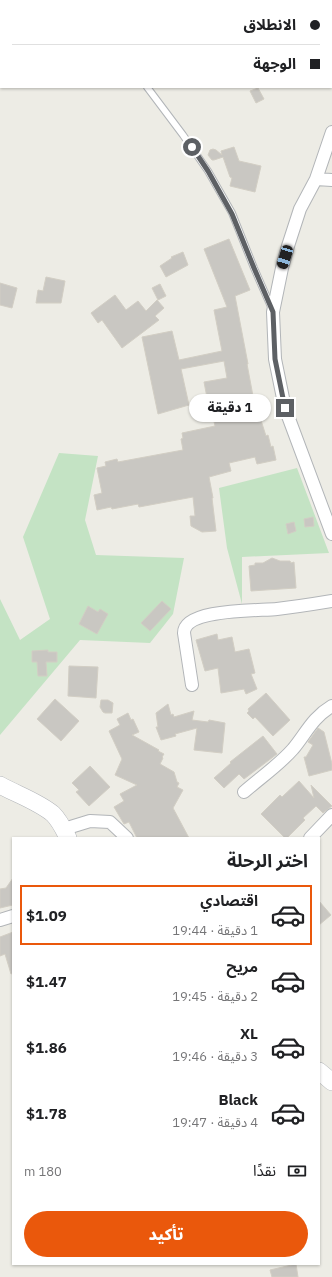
<!DOCTYPE html>
<html lang="ar">
<head>
<meta charset="utf-8">
<style>
	body { margin:0; font-family:"IBM Plex Sans","Noto Sans Arabic",sans-serif; background:#f6f6f6; color:#202124; direction:rtl; height:100vh; display:flex; flex-direction:column; font-size:15px; white-space:nowrap }
	* { box-sizing:border-box; margin:0 }
	p { font-size:13px; color:#757577 }
	.icon { flex:none; width:22px; height:22px; fill:none; stroke:currentColor; stroke-width:2; stroke-linecap:round; stroke-linejoin:round }
	.map { position:relative; flex:1; overflow:hidden; direction:ltr }
	.side { position:absolute; left:12px; top:837px; width:308px; height:428px; display:flex; flex-direction:column; background:#fff; border-radius:0px; box-shadow:0 1px 3px #0004; direction:rtl }
	.side>* { flex:none }
	.top-card { position:absolute; left:0px; top:0px; width:332px; height:88px; box-shadow:0 1px 3px #0004; direction:rtl; display:grid; align-content:center; height:88px; padding:0 12px; background:#fff }
	.end { position:absolute; width:18px; height:18px; margin:-9px; border:5px solid #5d6064; background:#fff; box-shadow:0 0 0 2px #fff }
	.from { border-radius:50% }
	.bubble { position:absolute; height:28px; border-radius:14px; background:#fff; box-shadow:0 1px 3px #0004; font-size:13px; font-weight:800; line-height:28px; text-align:center; direction:rtl }
	.car { position:absolute; width:12px; height:24px; margin:-12px -6px; border-radius:5px; box-shadow:0 0 3px 1px #0007; background:linear-gradient(#222 24%,#8ab4d8 0 40%,#222 0 76%,#8ab4d8 0 86%,#222 0) }
	.top-card b { display:flex; align-items:center; gap:14px; height:38px; font-size:15px }
	.top-card b+b { border-top:1px solid #e0e0e0 }
	.top-card i { width:10px; height:10px; background:#202124 }
	ul { padding:0; list-style:none }
	li { display:flex; align-items:center; gap:12px; height:60px; margin:0 8px 6px; padding:0 4px; border:2px solid transparent; border-radius:0px }
	li div { flex:1 }
	li b { display:block; font-size:15px }
	li em { font-style:normal; font-weight:800 }
	li.current { border-color:#ea580c }
	li>.icon { width:36px; height:36px; stroke-width:1.5 }
	h2 { padding:0 12px; font-size:18px; line-height:48px }
	.pay { display:flex; align-items:center; gap:10px; height:44px; padding:0 12px; font-size:15px }
	.pay p { margin-inline-start:auto }
	.primary-button { display:flex; gap:8px; margin-top:auto; padding:8px 12px }
	.primary-button a { flex:1; height:46px; border-radius:24px; background:#ea580c; color:#fff; font-size:16px; font-weight:800; line-height:46px; text-align:center }
	.map>svg:first-child { display:block }
	.green { fill:#c4e3c4 }
	.building { fill:#c9c7c2; stroke:#d2cec4 }
	.lines { fill:none; stroke-linecap:round; stroke-linejoin:round }
	.lane-casing { stroke:#b2b5b8; stroke-width:8 }
	.street-casing { stroke:#b2b5b8; stroke-width:14 }
	.secondary-casing { stroke:#b1b4b8; stroke-width:18 }
	.lane { stroke:#fff; stroke-width:6 }
	.street { stroke:#fff; stroke-width:12 }
	.secondary { stroke:#fff; stroke-width:17 }
	.route { stroke:#5d6064; stroke-width:5 }
</style>
</head>
<body>
<div class="map">
<svg width="332" height="1277" viewBox="0 0 332 1277">
	<rect width="100%" height="100%" fill="#edece5"/>
	<path class="green" d="M59,453L98,456L85,520L96,555L184,558L173,614L150,643L80,640L0,735V599L20,640L50,619L23,537Z
		M297,468L329,553L242,557V604L227,548L219,488Z"/>
	<path class="building" d="M258,88L264,99L256,103L250,91Z
		M234,147L239,161L261,166L255,192L230,186L232,178L230,177L223,157L214,160H212L208,155L210,150L213,149L216,150L222,155L221,151Z
		M229,239L250,290L235,296L248,364H247L253,396L244,398L249,417L259,414L266,436L268,435L271,447L273,446L276,460L257,464L255,457L229,463L231,471L209,477L213,498H212L216,531L202,532L191,526L190,516H195L193,497L139,507L138,504L112,509L111,507L97,510L94,495L102,493L97,468L106,466L105,462L117,459L118,462L183,450L181,439L183,438L182,433L215,426L211,408H209L204,382L227,378L224,361L181,369L189,405L158,414L142,337L172,331L179,360L222,351L214,310L227,307L204,249Z
		M183,252L188,265L166,277L160,266L172,258L171,257Z
		M46,277L65,281L61,303H36L38,290L43,291Z
		M0,283L17,288L12,308L0,305Z
		M160,284L166,296L158,300L152,288Z
		M115,295L126,310L138,301L146,311L157,300L164,308L155,316L159,320L122,348L102,320L98,323L91,313Z
		M313,517L314,526L305,527L304,519Z
		M294,522L296,531L288,534L286,524Z
		M272,558L280,561H290L291,563L294,562L296,588L251,591L249,566L255,565V563H263Z
		M162,601L171,609L150,631L141,623Z
		M88,606L98,612L100,609L108,614L97,634L79,624Z
		M217,634L218,640L232,637L235,652L249,649L255,673L251,674L257,689L246,694L244,689L221,693L218,668L205,671L196,640Z
		M48,650V652H57V662H46L47,676H38L37,662H32V651Z
		M69,666L98,667L96,698L68,696Z
		M266,693L290,720L273,736L255,717L253,719L247,713L249,711L248,709Z
		M55,699L79,721L61,741L37,719Z
		M101,700H108L113,703L112,713H105L103,712L100,707Z
		M168,704L171,715L173,714L174,717L194,711L192,720L208,722L209,720L225,723L222,753L194,750L197,728L175,734L176,736L161,740L156,727H158L156,713Z
		M128,713L131,720L133,719L139,732L132,735L159,750L158,751L164,754L162,757L163,758L160,764L174,772L177,782L179,783L177,787L183,790L173,808L189,838H137L129,822L124,824L114,807L124,801L120,794L137,785L115,775L122,759L109,731L120,725L117,719Z
		M318,728L324,732L332,764V770L309,776L304,757H306L313,745L308,742Z
		M263,736L277,754L244,779L239,774L224,788L214,778L231,763L230,762Z
		M90,766L110,787L89,806L76,792L79,790L72,783Z
		M299,781L314,798L311,785L332,806L323,813L316,806L303,818L305,820L287,838H285L261,814L280,795L282,797Z
		M13,878V905L0,908V889L6,888Z
		M319,901L331,915L319,925Z
		M13,932V973L11,974L5,954L0,956V937Z
		M296,1264L298,1277H272L270,1270Z"/>
	<g class="lines">
		<defs>
			<path id="lane" d="M69,0L70,1
				M147,87L183,135L208,171L232,213L254,268L272,309"/>
			<path id="street" d="M332,132L316,179L300,209L288,246L282,268L273,312L275,359L285,408L332,534
				M316,179L332,180
				M192,685L184,633C184,608 260,611 277,609C295,607 314,604 332,601
				M244,792C260,778 279,765 293,749C307,732 312,718 332,706
				M64,829L90,821L110,822L127,838
				M310,838L332,815
				M0,920L13,916"/>
			<path id="secondary" d="M0,785C16,794 39,802 53,814C60,821 64,830 68,838
				M319,1071L332,1082"/>
		</defs>
		<use href="#lane" class="lane-casing"/>
		<use href="#street" class="street-casing"/>
		<use href="#secondary" class="secondary-casing"/>
		<use href="#lane" class="lane"/>
		<use href="#street" class="street"/>
		<use href="#secondary" class="secondary"/>
	</g>
	<g class="lines">
		<path class="route" d="M192,147L208,171L232,214L254,268L273,312L275,359L285,408"/>
	</g>
</svg>
<i class="end from" style="left:192px;top:147px"></i>
<i class="end" style="left:285px;top:408px"></i>
<div class="bubble" style="left:189px;top:394px;width:82px">1 دقيقة</div>
<i class="car" style="left:285px;top:257px;rotate:197deg"></i>
<div class="top-card">
<b><i class="from"></i>الانطلاق</b>
<b><i></i>الوجهة</b>
</div>
<section class="side">
<h2>اختر الرحلة</h2>
<ul>
<li class="current"><svg class="icon" aria-label="car" viewBox="0 0 24 24"><path d="M5 17H2v-5l4-1 3-4h7l3 4 3 1v5h-3M9 17h6M6 11h13"/><circle cx="7" cy="17" r="2"/><circle cx="17" cy="17" r="2"/></svg><div><b>اقتصادي</b><p>1 دقيقة · 19:44</p></div><em>$1.09</em></li>
<li><svg class="icon" aria-label="car" viewBox="0 0 24 24"><path d="M5 17H2v-5l4-1 3-4h7l3 4 3 1v5h-3M9 17h6M6 11h13"/><circle cx="7" cy="17" r="2"/><circle cx="17" cy="17" r="2"/></svg><div><b>مريح</b><p>2 دقيقة · 19:45</p></div><em>$1.47</em></li>
<li><svg class="icon" aria-label="car" viewBox="0 0 24 24"><path d="M5 17H2v-5l4-1 3-4h7l3 4 3 1v5h-3M9 17h6M6 11h13"/><circle cx="7" cy="17" r="2"/><circle cx="17" cy="17" r="2"/></svg><div><b>XL</b><p>3 دقيقة · 19:46</p></div><em>$1.86</em></li>
<li><svg class="icon" aria-label="car" viewBox="0 0 24 24"><path d="M5 17H2v-5l4-1 3-4h7l3 4 3 1v5h-3M9 17h6M6 11h13"/><circle cx="7" cy="17" r="2"/><circle cx="17" cy="17" r="2"/></svg><div><b>Black</b><p>4 دقيقة · 19:47</p></div><em>$1.78</em></li>
</ul>
<div class="pay"><svg class="icon" aria-label="cash" viewBox="0 0 24 24"><path d="M3 7h18v10H3z"/><circle cx="12" cy="12" r="2"/></svg>نقدًا<p>180 m</p></div>
<div class="primary-button"><a>تأكيد</a></div>
</section>
</div>
</body>
</html>
